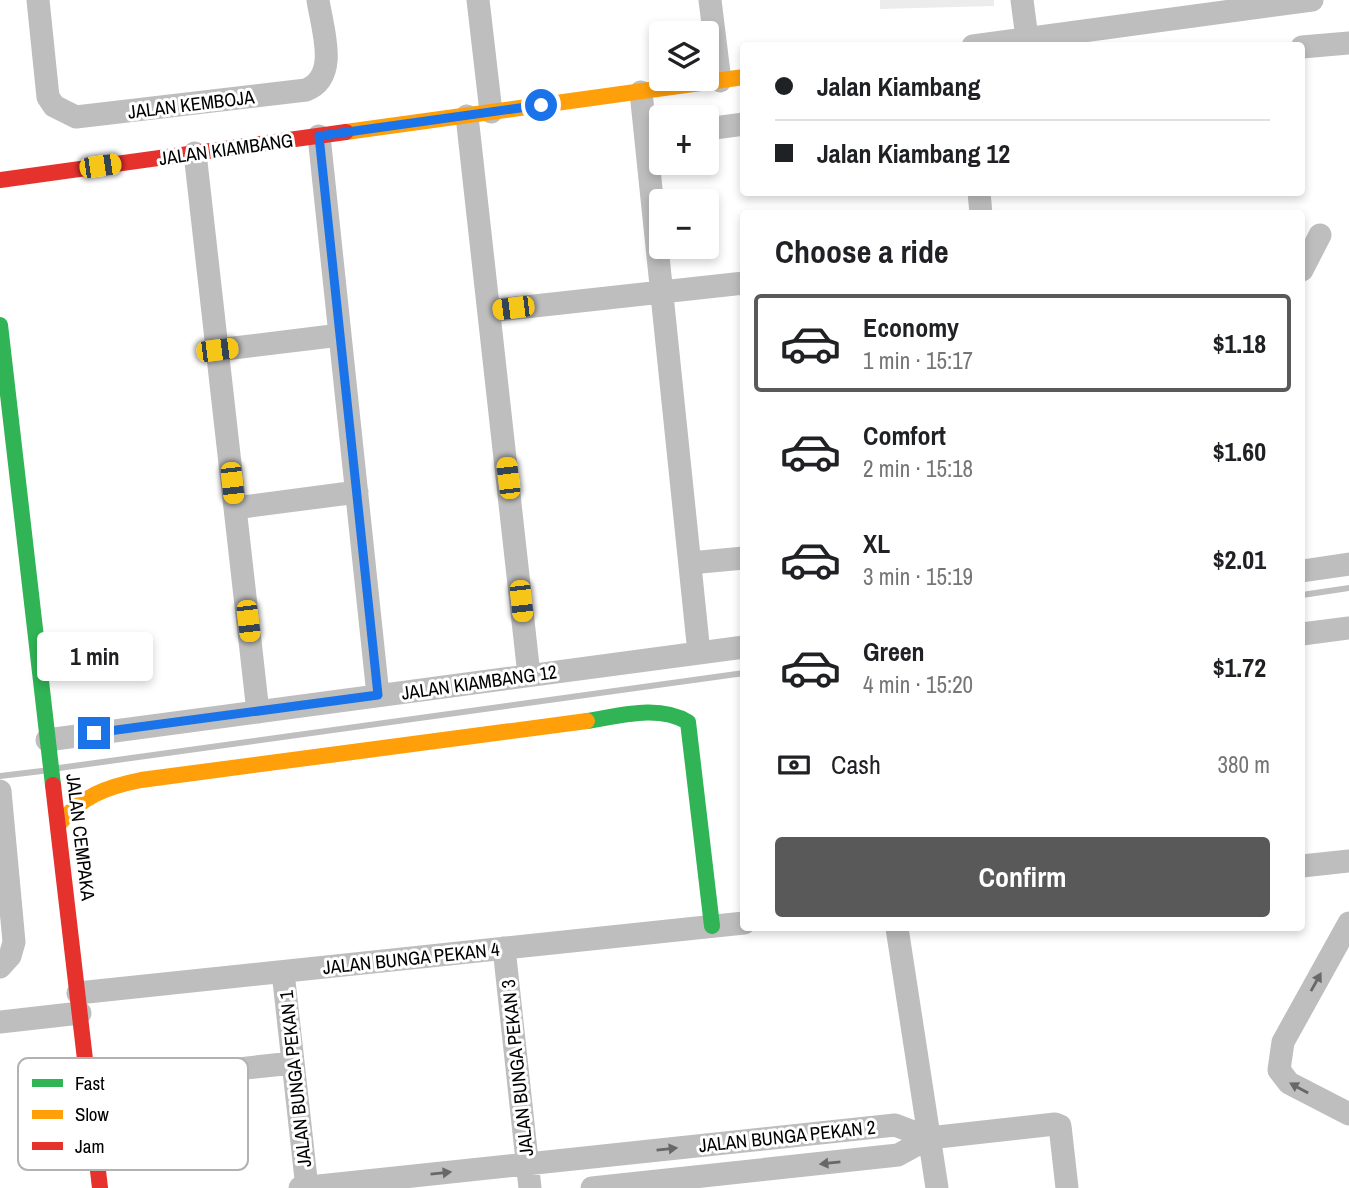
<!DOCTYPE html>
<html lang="en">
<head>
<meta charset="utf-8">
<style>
	body { margin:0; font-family:"Archivo Narrow",sans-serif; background:#f2f2f2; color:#202124; height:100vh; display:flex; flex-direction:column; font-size:26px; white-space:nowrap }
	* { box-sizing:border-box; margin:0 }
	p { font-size:23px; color:#757577 }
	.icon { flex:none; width:38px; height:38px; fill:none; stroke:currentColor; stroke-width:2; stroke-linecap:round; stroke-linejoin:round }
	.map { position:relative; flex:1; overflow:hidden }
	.drawer { position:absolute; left:740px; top:210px; width:565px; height:721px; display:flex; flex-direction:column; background:#fff; border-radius:7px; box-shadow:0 4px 10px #0003 }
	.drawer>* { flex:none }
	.hud { position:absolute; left:740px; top:42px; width:565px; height:154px; border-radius:7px; box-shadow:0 4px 10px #0003; display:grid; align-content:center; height:154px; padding:0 35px; background:#fff }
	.fabs { position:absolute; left:649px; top:21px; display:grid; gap:14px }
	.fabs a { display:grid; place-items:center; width:70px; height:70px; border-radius:7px; background:#fff; box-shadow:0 4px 10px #0003; font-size:35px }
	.end { position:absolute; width:32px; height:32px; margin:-16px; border:9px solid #1a73e8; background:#fff; box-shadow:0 0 0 4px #fff }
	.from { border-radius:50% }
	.bubble { position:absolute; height:49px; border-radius:7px; background:#fff; box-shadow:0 4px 10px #0003; font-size:23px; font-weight:700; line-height:49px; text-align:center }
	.car { position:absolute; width:21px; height:42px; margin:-21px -10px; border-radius:9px; box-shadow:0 0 5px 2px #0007; background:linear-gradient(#f5c518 24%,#345 0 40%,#f5c518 0 76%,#345 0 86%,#f5c518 0) }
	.hud b { display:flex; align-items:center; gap:24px; height:66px; font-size:26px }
	.hud b+b { border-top:2px solid #e0e0e0 }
	.hud i { width:18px; height:18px; background:#202124 }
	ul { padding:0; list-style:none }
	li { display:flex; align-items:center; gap:21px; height:98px; margin:0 14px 10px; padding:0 21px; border:4px solid transparent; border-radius:7px }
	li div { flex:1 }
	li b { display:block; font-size:26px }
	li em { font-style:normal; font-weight:700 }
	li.selected { border-color:#595959 }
	li>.icon { width:63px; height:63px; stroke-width:1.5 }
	h2 { padding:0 35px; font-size:32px; line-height:84px }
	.pay { display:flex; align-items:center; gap:18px; height:77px; padding:0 35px; font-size:26px }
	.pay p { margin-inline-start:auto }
	.button { display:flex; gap:14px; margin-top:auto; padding:14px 35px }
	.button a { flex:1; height:80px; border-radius:7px; background:#595959; color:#fff; font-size:28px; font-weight:700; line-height:80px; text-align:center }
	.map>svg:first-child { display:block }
	.green { fill:#ececec }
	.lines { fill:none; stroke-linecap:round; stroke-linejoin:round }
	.stream { stroke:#bfbfbf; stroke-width:6 }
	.street { stroke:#bebebe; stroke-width:23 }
	.fast { stroke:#30b455; stroke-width:16 }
	.slow { stroke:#ff9f0a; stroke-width:16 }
	.jam { stroke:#e5322d; stroke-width:16 }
	.oneway { fill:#686868 }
	.route { stroke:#1a73e8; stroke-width:9 }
	.labels { text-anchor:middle; stroke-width:6; stroke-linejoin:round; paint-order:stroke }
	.street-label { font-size:19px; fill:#000; stroke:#fff }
	.key { fill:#fff; stroke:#b2b2b2; stroke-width:2 }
	.key-label { font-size:19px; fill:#000 }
</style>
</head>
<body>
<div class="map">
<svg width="1349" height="1188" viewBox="0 0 1349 1188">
	<rect width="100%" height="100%" fill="#fff"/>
	<path class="green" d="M880,0H994V6L880,9Z"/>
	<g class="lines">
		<path class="stream" d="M1302,595L1349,588
			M59,768L744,673
			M0,776L42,771"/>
		<path class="street" d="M38,0L48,97L54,106L76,117L306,90C340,77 322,28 318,0
			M478,0L491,112
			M710,0L720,81
			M1022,0L1027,38
			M973,46L1312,0
			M1302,47L1349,43
			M641,92L699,653
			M467,116L529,675
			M707,129L744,124
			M319,136L378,695
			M195,153L258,712
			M979,192L981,214
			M1302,270L1320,235
			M489,311L744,283
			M217,350L340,335
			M235,508L357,492
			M690,563L744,558
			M1302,571L1349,564
			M1302,634L1349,628
			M47,740L744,647
			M0,791L14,942L10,956L0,967
			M1302,866L1349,861
			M1349,923L1283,1042L1279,1070L1289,1083L1349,1114
			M897,928L937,1188
			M504,948L530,1188
			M283,972L307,1188
			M78,993L744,923
			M0,1022L80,1013
			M88,1085L293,1063
			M300,1188L895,1125L929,1138
			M592,1188L898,1155L929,1138L1055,1124L1060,1126L1067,1188"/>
		<path class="fast" d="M0,325L53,785
			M587,721C619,716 658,704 688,722L712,926"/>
		<path class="slow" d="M346,132L744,77
			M59,824C82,796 106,787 141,780L587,721"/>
		<path class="jam" d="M0,180L346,132
			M53,785L100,1188"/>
	</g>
	<defs><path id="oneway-solid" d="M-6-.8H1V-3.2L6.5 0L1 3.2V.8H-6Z" transform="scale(1.75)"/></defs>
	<g class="oneway">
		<use href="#oneway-solid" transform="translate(1316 982) rotate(-61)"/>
		<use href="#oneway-solid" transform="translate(1299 1088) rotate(-151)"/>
		<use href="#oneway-solid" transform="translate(667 1149) rotate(-6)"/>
		<use href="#oneway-solid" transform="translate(830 1163) rotate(174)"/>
		<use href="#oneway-solid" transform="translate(441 1173) rotate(-6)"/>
	</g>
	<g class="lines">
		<path class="route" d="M94,733L378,695L319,136L541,105"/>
	</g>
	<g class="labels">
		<g class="street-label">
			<text transform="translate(191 104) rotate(-7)" y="7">JALAN KEMBOJA</text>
			<text transform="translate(226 149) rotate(-8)" y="7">JALAN KIAMBANG</text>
			<text transform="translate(479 682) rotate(-8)" y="7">JALAN KIAMBANG 12</text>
			<text transform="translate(81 837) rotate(83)" y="7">JALAN CEMPAKA</text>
			<text transform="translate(411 958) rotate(-6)" y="7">JALAN BUNGA PEKAN 4</text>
			<text transform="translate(517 1068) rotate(-96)" y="7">JALAN BUNGA PEKAN 3</text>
			<text transform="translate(295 1079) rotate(-96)" y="7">JALAN BUNGA PEKAN 1</text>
			<text transform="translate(787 1136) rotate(-6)" y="7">JALAN BUNGA PEKAN 2</text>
		</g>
	</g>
	<rect x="18" y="1058" width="230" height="112" rx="10" class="key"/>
	<rect x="32" y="1079" width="31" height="8" fill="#30b455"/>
	<rect x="32" y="1110" width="31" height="9" fill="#ff9f0a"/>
	<rect x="32" y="1142" width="31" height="8" fill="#e5322d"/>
	<g class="key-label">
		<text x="75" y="1090">Fast</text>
		<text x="75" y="1121">Slow</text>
		<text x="75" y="1153">Jam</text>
	</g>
</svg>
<div class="fabs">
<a><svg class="icon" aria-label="layers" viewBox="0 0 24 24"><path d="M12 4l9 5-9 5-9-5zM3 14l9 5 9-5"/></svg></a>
<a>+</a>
<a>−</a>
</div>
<i class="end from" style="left:541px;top:105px"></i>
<i class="end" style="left:94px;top:733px"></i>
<div class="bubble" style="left:37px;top:632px;width:116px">1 min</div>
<i class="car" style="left:100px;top:166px;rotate:82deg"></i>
<i class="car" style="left:513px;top:308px;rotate:263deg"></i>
<i class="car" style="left:217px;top:350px;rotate:83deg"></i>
<i class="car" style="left:508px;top:478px;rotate:353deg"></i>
<i class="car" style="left:232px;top:483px;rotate:174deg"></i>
<i class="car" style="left:521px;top:601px;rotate:174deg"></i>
<i class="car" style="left:248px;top:621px;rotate:173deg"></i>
<div class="hud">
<b><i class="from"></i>Jalan Kiambang</b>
<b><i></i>Jalan Kiambang 12</b>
</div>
<section class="drawer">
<h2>Choose a ride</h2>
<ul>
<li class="selected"><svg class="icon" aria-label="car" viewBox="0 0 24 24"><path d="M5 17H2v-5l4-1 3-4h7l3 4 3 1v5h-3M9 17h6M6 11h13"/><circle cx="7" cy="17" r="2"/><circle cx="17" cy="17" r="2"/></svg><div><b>Economy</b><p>1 min · 15:17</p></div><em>$1.18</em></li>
<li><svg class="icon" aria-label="car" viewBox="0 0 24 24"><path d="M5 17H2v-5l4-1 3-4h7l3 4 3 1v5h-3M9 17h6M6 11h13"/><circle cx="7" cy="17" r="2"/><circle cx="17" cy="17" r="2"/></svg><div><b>Comfort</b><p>2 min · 15:18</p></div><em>$1.60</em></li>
<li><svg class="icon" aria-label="car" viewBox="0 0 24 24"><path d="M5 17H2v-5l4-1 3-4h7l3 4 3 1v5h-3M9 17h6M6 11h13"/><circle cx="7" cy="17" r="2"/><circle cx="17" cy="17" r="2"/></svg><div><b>XL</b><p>3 min · 15:19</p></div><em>$2.01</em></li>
<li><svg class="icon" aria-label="car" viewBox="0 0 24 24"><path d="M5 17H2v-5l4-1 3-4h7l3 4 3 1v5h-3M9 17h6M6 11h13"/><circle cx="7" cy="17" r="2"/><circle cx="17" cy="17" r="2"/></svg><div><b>Green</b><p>4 min · 15:20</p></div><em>$1.72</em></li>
</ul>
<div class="pay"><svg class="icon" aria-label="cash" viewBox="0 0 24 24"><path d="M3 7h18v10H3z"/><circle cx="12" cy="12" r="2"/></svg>Cash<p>380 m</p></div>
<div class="button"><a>Confirm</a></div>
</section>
</div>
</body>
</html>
